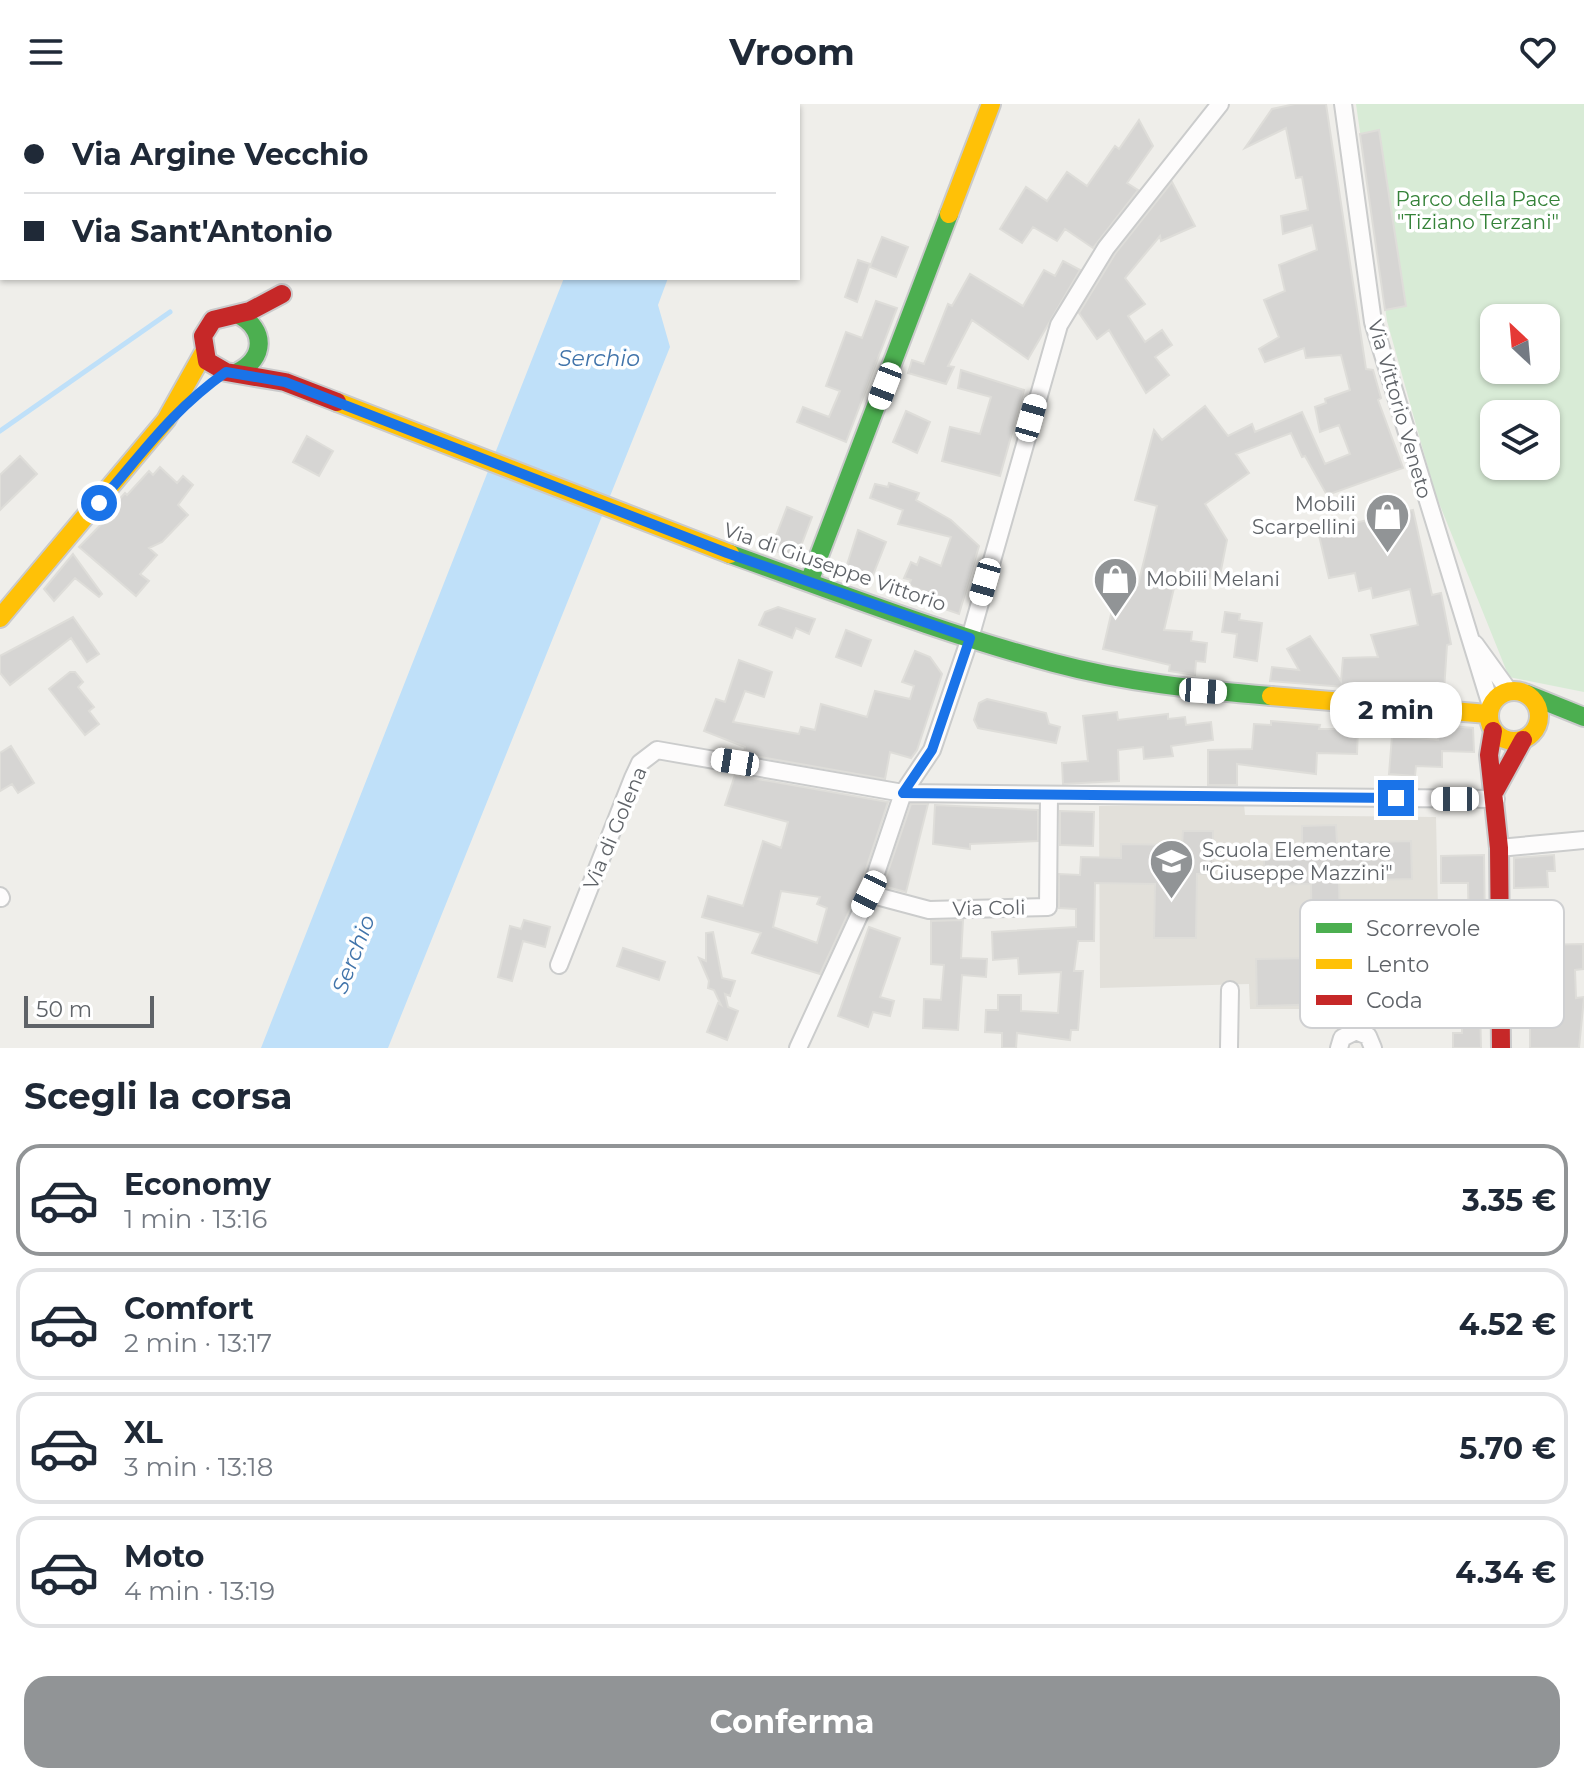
<!DOCTYPE html>
<html lang="it">
<head>
<meta charset="utf-8">
<style>
	body { margin:0; font-family:Montserrat,sans-serif; background:#f6f6f7; color:#1f2937; height:100vh; display:flex; flex-direction:column; font-size:30px; white-space:nowrap }
	* { box-sizing:border-box; margin:0 }
	p { font-size:26px; color:#747a83 }
	.icon { flex:none; width:44px; height:44px; fill:none; stroke:currentColor; stroke-width:2; stroke-linecap:round; stroke-linejoin:round }
	.map { position:relative; height:944px; overflow:hidden }
	.sheet { display:flex; flex-direction:column; background:#fff; flex:1 }
	.sheet>* { flex:none }
	.guide { position:absolute; left:0px; top:0px; width:800px; height:176px; box-shadow:0 2px 6px #0004; display:grid; align-content:center; height:176px; padding:0 24px; background:#fff }
	.needle { width:52px; rotate:334deg }
	.fabs { position:absolute; left:1480px; top:200px; display:grid; gap:16px }
	.fabs a { display:grid; place-items:center; width:80px; height:80px; border-radius:16px; background:#fff; box-shadow:0 2px 6px #0004; font-size:40px }
	.scale { position:absolute; left:24px; bottom:20px; width:130px; box-sizing:border-box; padding-left:8px; border:4px solid #5f6368; border-top:0; font-size:22px; line-height:28px; white-space:nowrap; color:#5f6368; -webkit-text-stroke:6px #fff; paint-order:stroke }
	.end { position:absolute; width:36px; height:36px; margin:-18px; border:10px solid #1a73e8; background:#fff; box-shadow:0 0 0 4px #fff }
	.from { border-radius:50% }
	.bubble { position:absolute; height:56px; border-radius:24px; background:#fff; box-shadow:0 2px 6px #0004; font-size:26px; font-weight:700; line-height:56px; text-align:center }
	.car { position:absolute; width:24px; height:48px; margin:-24px -12px; border-radius:10px; box-shadow:0 0 6px 2px #0007; background:linear-gradient(#fff 24%,#345 0 40%,#fff 0 76%,#345 0 86%,#fff 0) }
	.guide b { display:flex; align-items:center; gap:28px; height:76px; font-size:30px }
	.guide b+b { border-top:2px solid #e0e1e3 }
	.guide i { width:20px; height:20px; background:#1f2937 }
	ul { padding:0; list-style:none }
	li { display:flex; align-items:center; gap:24px; height:112px; margin:0 16px 12px; padding:0 8px; border:4px solid #e0e1e3; border-radius:24px }
	li div { flex:1 }
	li b { display:block; font-size:30px }
	li em { font-style:normal; font-weight:700 }
	li.selected { border-color:#919496 }
	li>.icon { width:72px; height:72px; stroke-width:1.5 }
	h2 { padding:0 24px; font-size:36px; line-height:96px }
	.primary-button { display:flex; gap:16px; margin-top:auto; padding:16px 24px }
	.primary-button a { flex:1; height:92px; border-radius:24px; background:#919496; color:#fff; font-size:32px; font-weight:700; line-height:92px; text-align:center }
	header { display:flex; justify-content:space-between; align-items:center; height:104px; padding:0 24px; background:#fff; font-size:36px; font-weight:700 }
	.map>svg:first-child { display:block }
	.education { fill:#e2e0da }
	.green { fill:#d8ebd6; fill-rule:evenodd }
	.water { fill:#bfe0f9 }
	.lines { fill:none; stroke-linecap:round; stroke-linejoin:round }
	.stream { stroke:#bfe0f9; stroke-width:5 }
	.building { fill:#d6d5d3; stroke:#deddd9; stroke-width:2; fill-rule:evenodd }
	.street-casing { stroke:#cbcccc; stroke-width:20 }
	.fast-casing { stroke:#cacacb; stroke-width:22 }
	.slow-casing { stroke:#cacacb; stroke-width:22 }
	.jam-casing { stroke:#cacacb; stroke-width:22 }
	.street { stroke:#fdfcfc; stroke-width:16 }
	.fast { stroke:#4caf50; stroke-width:18 }
	.slow { stroke:#ffc107; stroke-width:18 }
	.jam { stroke:#c62828; stroke-width:18 }
	.route { stroke:#1a73e8; stroke-width:10 }
	.labels { text-anchor:middle; stroke-width:7; stroke-linejoin:round; paint-order:stroke }
	.park-label { font-size:20px; fill:#348238; stroke:#fff }
	.street-label { font-size:20px; fill:#5f6368; stroke:#fff }
	.poi-label { font-size:20px; fill:#5f6368; stroke:#fff; text-anchor:start }
	.water-label { font-size:22px; font-style:italic; fill:#4174aa; stroke:#fff }
	.key { fill:#fff; stroke:#cfd0d2; stroke-width:2 }
	.key-label { font-size:22px; fill:#5f6368 }
</style>
</head>
<body>
<header><svg class="icon" aria-label="menu" viewBox="0 0 24 24"><path d="M4 6h16M4 12h16M4 18h16"/></svg>Vroom<svg class="icon" aria-label="heart" viewBox="0 0 24 24"><path d="M12 20l-8-8c-3-5 5-10 8-4 3-6 11-1 8 4z"/></svg></header>
<div class="map">
<svg width="1584" height="944" viewBox="0 0 1584 944">
	<rect width="100%" height="100%" fill="#efeeea"/>
	<path class="education" d="M1244,700L1245,711L1436,713L1440,899L1324,897V905H1250L1249,880L1100,884L1099,702Z"/>
	<path class="green" d="M1356,0H1584V588L1509,573L1435,389L1387,217ZM1494,214H1546V266H1494ZM1494,310H1546V362H1494Z"/>
	<path class="water" d="M564,174H668L658,201L670,243L388,944H261Z"/>
	<g class="lines">
		<path class="stream" d="M0,327L170,208"/>
	</g>
	<path class="building" d="M1295,0H1326L1366,265L1373,266L1381,294L1378,296L1403,364L1327,391L1305,352L1302,353L1291,329L1236,350L1249,369L1205,400L1227,436L1219,476L1178,467L1164,526L1192,528L1191,537L1207,539L1205,558L1196,557L1195,571L1169,567L1170,561L1103,545L1119,476L1138,481L1149,436L1157,402L1135,396L1154,326L1162,336L1205,302L1228,332L1252,320L1255,328L1302,308L1325,360L1350,350L1339,321L1320,328L1315,303L1326,299L1325,295L1350,286L1341,251L1306,254L1304,244L1265,258L1259,245L1279,233L1264,196L1285,187L1279,161L1317,146L1312,121L1283,130L1281,112L1308,106L1302,73L1296,74L1286,24L1245,44L1272,5Z
		M1139,16L1153,42L1127,79L1138,86L1093,144L1065,125L1057,137L1033,123L1022,139L1000,125L1026,83L1047,97L1067,68L1087,82L1115,42L1119,45Z
		M1379,26L1406,202L1385,206L1360,30Z
		M1172,78L1195,122L1161,137L1160,132L1125,174L1145,200L1128,212L1145,238L1162,226L1172,241L1155,253L1169,271L1146,289L1109,226L1097,235L1079,209L1115,150Z
		M882,133L908,143L896,173L870,163Z
		M858,156L870,160L857,198L845,193Z
		M1063,157L1080,166L1028,255L972,216L948,262L954,263L946,280L908,269L912,256L924,260L948,200L952,202L970,170L1023,202L1044,166L1055,172Z
		M876,197L897,204L846,338L797,318L803,303L829,313L840,287L826,282L846,228L862,234Z
		M961,266L1024,286L1000,372L942,357L950,323L980,330L991,293L958,284Z
		M906,307L930,318L917,349L893,338Z
		M307,332L333,347L319,372L293,358Z
		M20,352L37,370L0,406V371Z
		M160,363L177,379L183,372L193,381L178,401L188,411L162,438L149,444L157,451L140,470L149,477L136,492L79,443L119,402L116,399L125,389L127,391L149,367L153,371Z
		M889,379L919,389L916,396L951,416L979,442L959,510L936,502L939,494L909,481L911,476L904,474L911,458L917,461L920,453L941,462L951,433L898,420L903,406L870,394L875,380L888,383Z
		M787,403L812,413L796,455L771,445Z
		M1413,406L1432,491L1441,489L1451,540L1447,541L1444,587L1392,584L1393,587L1270,577L1272,563L1299,566L1287,545L1310,532L1341,577L1343,554L1378,553L1371,531L1418,521L1410,485L1373,494L1371,484L1359,487L1355,469L1329,474L1318,427Z
		M858,426L886,438L871,476L845,467Z
		M73,450L102,490L99,493L75,474L54,497L44,485Z
		M778,503L815,515L809,530L796,524L792,534L759,521L765,508Z
		M1225,508L1240,510L1239,516L1262,519L1257,557L1234,553L1237,530L1222,528Z
		M73,513L99,550L87,558L71,534L10,581L0,569V552Z
		M846,526L871,536L861,562L836,553Z
		M915,547L930,553L942,570L917,646L911,654L890,648L885,675L744,650L745,643L704,627L716,595L725,598L739,556L772,568L764,593L745,587L733,618L799,630L801,623L815,626L821,600L867,613L875,587L910,595L914,582L902,578Z
		M70,568H75L83,578L78,583L94,603L89,607L99,620L85,631L49,585Z
		M987,595L1046,609L1049,620L1060,623L1056,639L978,624L974,616L979,599Z
		M1117,608L1118,616L1168,610V615L1185,613L1186,621L1211,618L1213,636L1171,642L1173,652L1144,655L1143,643L1118,646L1119,677L1063,680L1062,659L1088,657L1083,612Z
		M1271,617L1320,621L1319,625H1358L1357,650L1317,649L1316,670L1237,660V681H1208V646L1252,645L1254,620L1271,621Z
		M1441,621L1473,624L1474,648L1442,647V663L1416,662L1415,672L1389,670L1392,632L1438,636Z
		M11,642L34,679L18,689L12,680L0,687V649Z
		M735,671L888,698L859,786L820,870L752,849L761,829L702,813L708,792L743,802L763,737L781,744L788,718L725,701ZM781,787L820,793L817,800L827,804L817,839L773,823Z
		M911,700H928L906,788L883,782Z
		M935,701L1038,706V737L970,740V745L933,740Z
		M1060,707L1094,708L1093,742L1060,741Z
		M1336,721L1337,739L1411,737L1412,775L1339,777L1341,856H1351V877L1407,881L1406,900L1353,896V889L1326,890L1327,900L1257,902L1256,855L1312,854L1311,780L1264,781V748L1302,747V722Z
		M1183,727H1213V770H1197L1196,834H1154L1155,780L1095,779L1094,837H1078L1074,867H1083L1078,926H1071L1070,936L1017,929L1016,944H1002V929L985,928L986,906H998V891H1021V907L1058,909L1061,868L1019,870L1018,854L993,856L992,828L1076,823V805L1059,804V770L1080,771L1081,753L1121,754V740L1182,741Z
		M1484,751L1486,901H1480L1481,944H1453V929H1462V915H1466V866H1441L1440,834L1469,833L1468,779H1441V752Z
		M1554,751L1555,767H1547L1548,783L1514,784V754Z
		M524,816L550,823L545,843L523,837L512,877L498,873L510,822L521,825Z
		M963,816L961,854L987,855L986,873L962,871L958,926L923,924L924,895L941,896L944,861L931,860V817Z
		M869,823L900,834L880,893L894,897L890,912L873,908L868,923L838,912Z
		M713,828L722,874L735,877L730,892L725,890L728,903L738,907L727,936L707,928L718,899L721,901L714,886L708,884L709,877L699,854L706,857V829Z
		M1583,840V865L1575,866L1576,894L1584,893L1579,944H1530V909H1553V881H1540V841Z
		M623,844L665,858L659,876L617,862Z"/>
	<g class="lines">
		<defs>
			<path id="street" d="M1343,0L1373,218L1491,602
				M1475,540L1509,587
				M1499,744L1584,736
				M869,790L929,806L1048,803L1049,691
				M0,792L1,794
				M559,861L633,674L640,659L657,646L903,689L1496,695
				M798,944L869,790L903,689L932,646L970,534L1059,221L1106,144L1220,0
				M1229,944L1230,886
				M1339,944L1342,934L1356,927L1368,932L1373,944"/>
			<path id="fast" d="M500,2L503,0
				M238,268C265,254 266,226 239,211
				M730,450C837,488 944,530 1054,559C1125,578 1198,586 1271,592
				M809,478L949,110
				M1527,590L1584,613"/>
			<path id="slow" d="M949,110L991,0
				M337,298L730,450
				M0,514L166,316L203,250
				M1489 612a25 25 0 1 1 50 0a25 25 0 1 1-50 0Z
				M1271,592L1488,610"/>
			<path id="jam" d="M282,190L250,207L213,216L203,232L207,257L226,268L285,278L337,298
				M1493,627L1489,651L1499,744L1501,944
				M1495,687L1523,636"/>
		</defs>
		<use href="#street" class="street-casing"/>
		<use href="#fast" class="fast-casing"/>
		<use href="#slow" class="slow-casing"/>
		<use href="#jam" class="jam-casing"/>
		<use href="#street" class="street"/>
		<use href="#fast" class="fast"/>
		<use href="#slow" class="slow"/>
		<use href="#jam" class="jam"/>
	</g>
	<g class="lines">
		<path class="route" d="M99,399C143,349 170,308 226,268L285,278L727,449L970,534L932,646L903,689L1396,694"/>
	</g>
	<defs>
		<symbol id="shop-pin" viewBox="-11 -11 22 30"><path d="M0 17L-7.5 6A9.5 9.5 0 1 1 7.5 6Z" fill="#919496" stroke="#fff"/><path d="M-5-2.5h2.3a2.7 3.5 0 0 1 5.4 0H5L5.5 6h-11ZM-1.5-2.5h3a1.5 2.3 0 0 0-3 0Z" fill="#fff"/></symbol>
		<symbol id="school-pin" viewBox="-11 -11 22 30"><path d="M0 17L-7.5 6A9.5 9.5 0 1 1 7.5 6Z" fill="#919496" stroke="#fff"/><path d="M0-5L7-2L0 1L-7-2ZM-4 1L0 2.5L4 1V4Q0 6-4 4Z" fill="#fff"/></symbol>
	</defs>
	<g fill-rule="evenodd">
		<use href="#shop-pin" x="1362" y="386" width="51" height="69"/>
		<use href="#shop-pin" x="1090" y="450" width="51" height="69"/>
		<use href="#school-pin" x="1146" y="732" width="51" height="69"/>
	</g>
	<g class="labels">
		<g class="park-label">
			<text x="1478" y="102">Parco della Pace<tspan x="1478" dy="23">"Tiziano Terzani"</tspan></text>
		</g>
		<g class="street-label">
			<text transform="translate(1400 305) rotate(74)" y="7">Via Vittorio Veneto</text>
			<text transform="translate(835 463) rotate(19)" y="7">Via di Giuseppe Vittorio</text>
			<text transform="translate(615 724) rotate(-67)" y="7">Via di Golena</text>
			<text transform="translate(989 804) rotate(-1)" y="7">Via Coli</text>
		</g>
		<g class="poi-label">
			<text x="1356" y="407" text-anchor="end">Mobili<tspan x="1356" dy="23">Scarpellini</tspan></text>
			<text x="1146" y="482">Mobili Melani</text>
			<text x="1202" y="753">Scuola Elementare<tspan x="1202" dy="23">"Giuseppe Mazzini"</tspan></text>
		</g>
		<g class="water-label">
			<text x="599" y="262">Serchio</text>
			<text transform="translate(353 850) rotate(-69)" y="8">Serchio</text>
		</g>
	</g>
	<rect x="1300" y="796" width="264" height="128" rx="12" class="key"/>
	<rect x="1316" y="819" width="36" height="10" fill="#4caf50"/>
	<rect x="1316" y="855" width="36" height="10" fill="#ffc107"/>
	<rect x="1316" y="891" width="36" height="10" fill="#c62828"/>
	<g class="key-label">
		<text x="1366" y="832">Scorrevole</text>
		<text x="1366" y="868">Lento</text>
		<text x="1366" y="904">Coda</text>
	</g>
</svg>
<div class="fabs">
<a><svg class="needle" viewBox="-14 -14 28 28"><path d="M0-13l5 13h-10z" fill="#e53935"/><path d="M0 13l5-13h-10z" fill="#747a83"/></svg></a>
<a><svg class="icon" aria-label="layers" viewBox="0 0 24 24"><path d="M12 4l9 5-9 5-9-5zM3 14l9 5 9-5"/></svg></a>
</div>
<div class="scale">50 m</div>
<i class="end from" style="left:99px;top:399px"></i>
<i class="end" style="left:1396px;top:694px"></i>
<div class="bubble" style="left:1330px;top:578px;width:132px">2 min</div>
<i class="car" style="left:885px;top:282px;rotate:201deg"></i>
<i class="car" style="left:1031px;top:314px;rotate:16deg"></i>
<i class="car" style="left:985px;top:478px;rotate:196deg"></i>
<i class="car" style="left:1203px;top:587px;rotate:94deg"></i>
<i class="car" style="left:735px;top:658px;rotate:279deg"></i>
<i class="car" style="left:1455px;top:695px;rotate:270deg"></i>
<i class="car" style="left:869px;top:790px;rotate:206deg"></i>
<div class="guide">
<b><i class="from"></i>Via Argine Vecchio</b>
<b><i></i>Via Sant'Antonio</b>
</div>
</div>
<section class="sheet">
<h2>Scegli la corsa</h2>
<ul>
<li class="selected"><svg class="icon" aria-label="car" viewBox="0 0 24 24"><path d="M5 17H2v-5l4-1 3-4h7l3 4 3 1v5h-3M9 17h6M6 11h13"/><circle cx="7" cy="17" r="2"/><circle cx="17" cy="17" r="2"/></svg><div><b>Economy</b><p>1 min · 13:16</p></div><em>3.35 €</em></li>
<li><svg class="icon" aria-label="car" viewBox="0 0 24 24"><path d="M5 17H2v-5l4-1 3-4h7l3 4 3 1v5h-3M9 17h6M6 11h13"/><circle cx="7" cy="17" r="2"/><circle cx="17" cy="17" r="2"/></svg><div><b>Comfort</b><p>2 min · 13:17</p></div><em>4.52 €</em></li>
<li><svg class="icon" aria-label="car" viewBox="0 0 24 24"><path d="M5 17H2v-5l4-1 3-4h7l3 4 3 1v5h-3M9 17h6M6 11h13"/><circle cx="7" cy="17" r="2"/><circle cx="17" cy="17" r="2"/></svg><div><b>XL</b><p>3 min · 13:18</p></div><em>5.70 €</em></li>
<li><svg class="icon" aria-label="car" viewBox="0 0 24 24"><path d="M5 17H2v-5l4-1 3-4h7l3 4 3 1v5h-3M9 17h6M6 11h13"/><circle cx="7" cy="17" r="2"/><circle cx="17" cy="17" r="2"/></svg><div><b>Moto</b><p>4 min · 13:19</p></div><em>4.34 €</em></li>
</ul>
<div class="primary-button"><a>Conferma</a></div>
</section>
</body>
</html>
